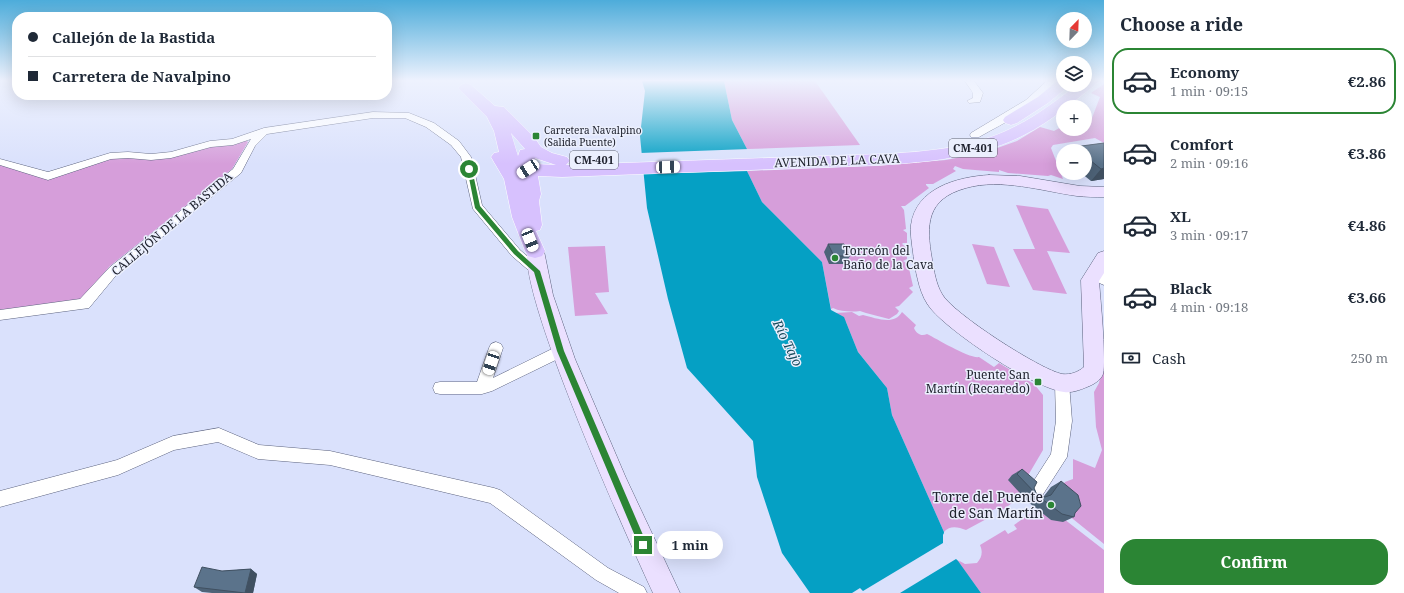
<!DOCTYPE html>
<html lang="en">
<head>
<meta charset="utf-8">
<style>
	body { margin:0; font-family:"Noto Serif",serif; background:#f6f6f7; color:#1f2937; height:100vh; display:flex; flex-direction:column; font-size:15px; white-space:nowrap }
	* { box-sizing:border-box; margin:0 }
	p { font-size:13px; color:#747a83 }
	.icon { flex:none; width:22px; height:22px; fill:none; stroke:currentColor; stroke-width:2; stroke-linecap:round; stroke-linejoin:round }
	.map { position:relative; flex:1; overflow:hidden }
	.drawer { display:flex; flex-direction:column; background:#fff; width:300px }
	.drawer>* { flex:none }
	.banner { position:absolute; left:12px; top:12px; width:380px; height:88px; border-radius:16px; box-shadow:0 4px 16px #0002; display:grid; align-content:center; height:88px; padding:0 16px; background:#fff }
	.needle { width:26px; rotate:23deg }
	.fabs { position:absolute; left:1056px; top:12px; display:grid; gap:8px }
	.fabs a { display:grid; place-items:center; width:36px; height:36px; border-radius:50%; background:#fff; box-shadow:0 4px 16px #0002; font-size:20px }
	.end { position:absolute; width:18px; height:18px; margin:-9px; border:5px solid #2b8534; background:#fff; box-shadow:0 0 0 2px #fff }
	.from { border-radius:50% }
	.bubble { position:absolute; height:28px; border-radius:14px; background:#fff; box-shadow:0 4px 16px #0002; font-size:13px; font-weight:700; line-height:28px; text-align:center }
	.car { position:absolute; width:12px; height:24px; margin:-12px -6px; border-radius:5px; box-shadow:0 0 3px 1px #0007; background:linear-gradient(#fff 24%,#345 0 40%,#fff 0 76%,#345 0 86%,#fff 0) }
	.banner b { display:flex; align-items:center; gap:14px; height:38px; font-size:15px }
	.banner b+b { border-top:1px solid #e0e1e3 }
	.banner i { width:10px; height:10px; background:#1f2937 }
	ul { padding:0; list-style:none }
	li { display:flex; align-items:center; gap:12px; height:66px; margin:0 8px 6px; padding:0 8px; border:2px solid transparent; border-radius:16px }
	li div { flex:1 }
	li b { display:block; font-size:15px }
	li em { font-style:normal; font-weight:700 }
	li.current { border-color:#2b8534 }
	li>.icon { width:36px; height:36px; stroke-width:1.5 }
	h2 { padding:0 16px; font-size:18px; line-height:48px }
	.pay { display:flex; align-items:center; gap:10px; height:44px; padding:0 16px; font-size:15px }
	.pay p { margin-inline-start:auto }
	.cta { display:flex; gap:8px; margin-top:auto; padding:8px 16px }
	.cta a { flex:1; height:46px; border-radius:16px; background:#2b8534; color:#fff; font-size:16px; font-weight:700; line-height:46px; text-align:center }
	main { display:flex; flex:1; min-height:0 }
	.map>svg:first-child { display:block }
	.green { fill:#d69eda }
	.water { fill:#05a0c4 }
	.pier { fill:#dae1fc }
	.lines { fill:none; stroke-linecap:round; stroke-linejoin:round }
	.street-casing { stroke:#5c637f; stroke-width:1 }
	.secondary-casing { stroke:#5c637f; stroke-width:1 }
	.primary-casing { stroke:#fff; stroke-width:1 }
	.street { fill:#fff; fill-rule:evenodd }
	.secondary { fill:#ebe0ff; fill-rule:evenodd }
	.primary { fill:#d7c1fe; fill-rule:evenodd }
	.wall { fill:#4e6378 }
	.shaded-wall { fill:#405061 }
	.building { fill:#5b738b; stroke:#405061 }
	.route { fill:#2b8534 }
	.poi-dot { fill:#2b8534; stroke:#ebeffd; stroke-width:1.5 }
	.labels { text-anchor:middle; stroke-width:3; stroke-linejoin:round; paint-order:stroke }
	.far-poi-label { font-size:10px; fill:#20232f; stroke:#ebeffd; text-anchor:start }
	.shield { fill:#ebeffd; stroke:#5d606d; stroke-width:1 }
	.shield-label { font-size:11px; font-weight:bold; fill:#20232f }
	.street-label { font-size:12px; fill:#20232f; stroke:#ebeffd }
	.poi-label { font-size:12px; fill:#20232f; stroke:#ebeffd; text-anchor:start }
	.water-label { font-size:13px; font-style:italic; fill:#164a5a; stroke:#ebeffd }
	.near-poi-label { font-size:14px; fill:#20232f; stroke:#ebeffd; text-anchor:end }
</style>
</head>
<body>
<main>
<div class="map">
<svg width="1104" height="593" viewBox="0 0 1104 593">
	<rect width="100%" height="100%" fill="#dae1fc"/>
	<path class="green" d="M724,81H815L860,145L747,149L732,120Z
		M1104,84V143L1095,138L1053,145L1051,148L1063,179L1051,175L1048,176L1008,173L999,170V172L963,169L955,166L953,169L956,171L933,184H926V185L929,188L905,206H901L904,210L906,229L903,230L907,233V243H903L902,244L907,248V259L903,261L908,264L913,286L909,288L913,292L899,306L895,307L899,311L897,314L889,319L866,313L860,311C853,312 841,312 833,308L831,309L822,262L762,202L747,171L875,166L946,160L986,152L1017,141L1040,127L1054,131L1063,126V129H1080L1087,131L1100,97L1091,93Z
		M245,139L248,142L232,169L110,266L80,301L0,310V163L48,177L110,156L151,158Z
		M1016,205L1048,209L1070,253L1047,251L1067,294L1033,290L1013,249H1035Z
		M972,244L994,247L1010,287L987,284Z
		M605,246L609,292L595,293L608,314L575,316L568,247Z
		M852,312L859,316L863,315C876,318 894,326 902,312L916,325L914,328C916,333 921,337 927,334C937,339 970,359 979,357L994,367L999,363L1034,384L1043,395V450L1023,484V495L1001,511L997,508L989,512L992,516L966,530C958,527 950,525 944,532L892,415L887,388L858,352L846,322L835,313Z
		M1104,359V544L1068,515L1058,493L1065,482L1073,479V459L1095,468L1102,450L1096,427L1094,392L1099,383Z
		M1037,509L1051,520L1064,519L1104,550V593H981L956,559L965,564L977,563C982,557 983,552 980,545L1005,530L1008,534L1017,529L1014,525Z"/>
	<path class="water" d="M642,81H724L732,120L747,149V171L762,202L822,262L831,310L844,317L858,352L887,388L892,415L944,532L943,540L981,593H810L782,553L757,477L753,441L687,368L668,299L647,208L640,136L645,91Z"/>
	<path class="pier" d="M749,149V171L642,174L640,153Z
		M946,530L945,542L960,562L956,559L900,593H852L860,588L863,591L943,543V535Z"/>
	<g class="lines">
		<defs>
			<path id="street" d="M965,81H974L983,93L980,102L969,103L967,101L973,98V93Z
				M1047,81H1056C1039,107 1005,122 979,137H971L970,135L971,133L1026,100Z
				M373,112L409,113L434,123L459,141L471,157L482,205L520,250L541,268L543,271L541,274L537,276L533,274L512,256L473,209L461,157L451,145L426,127L405,118H373L267,134L255,146L241,173L118,273L89,308L0,320V310L80,299L110,267L233,169L251,139L233,145L211,147L171,158L151,160L128,158L111,159L48,180L0,165V159L48,172L110,153L128,152L151,154L171,152L210,141L232,139L264,128Z
				M1094,267L1104,273V285C1098,283 1091,278 1088,272L1090,269Z
				M496,342L501,344L503,348L493,378L556,347L561,345L566,347L568,351L566,355L492,391L482,394H440L435,393L433,388L435,383L440,382H477L489,348L491,344Z
				M1062,377L1067,379L1069,383L1072,421L1067,457L1040,499L1034,501L1028,499L1026,493L1051,454L1056,421L1055,383L1057,379Z
				M219,428L259,445L330,451L494,488L500,490L608,568L644,587L647,593H619L596,580L490,503L330,465L258,459L218,442L174,450L118,475L0,507V491L117,460L173,436Z"/>
			<path id="secondary" d="M989,175L1020,176L1080,186L1104,187V197C1095,197 1086,197 1077,196C1042,191 1001,178 966,188C926,199 926,225 932,259C934,271 936,284 942,294C952,313 1041,370 1062,374C1071,375 1078,372 1084,367L1081,280L1098,253L1104,251V273L1099,281C1101,307 1104,333 1104,359C1104,364 1104,370 1103,374C1101,380 1093,385 1087,387C1080,390 1072,393 1064,392C1033,388 951,333 931,309C920,296 917,277 914,261C913,249 910,237 911,225C916,188 957,177 989,175Z
				M535,244L541,246L544,251L553,295L575,359L626,478L680,593H653C632,548 510,279 529,246Z"/>
			<path id="primary" d="M1057,81H1063V85H1070L1048,103L1017,123L1011,125L1005,123L1003,120L1005,117L1038,97Z
				M1085,81H1100L1067,107H1063V110C1051,119 1038,128 1024,135C981,157 929,162 881,165L562,177L538,176L541,194L539,201L542,225L540,230L536,231L545,251L542,256L535,258L528,256L525,251L512,217L504,179L491,157L494,153L499,152L494,131L487,117L458,88L461,85L466,83L471,85L495,106L504,107L534,137L541,147L552,153L567,157L570,161L566,165L881,154C925,152 974,148 1014,127C1037,116 1057,100 1077,85H1085ZM511,133L525,149L520,150L518,156ZM535,158L556,165L536,164Z"/>
		</defs>
		<use href="#street" class="street-casing"/>
		<use href="#secondary" class="secondary-casing"/>
		<use href="#primary" class="primary-casing"/>
		<use href="#street" class="street"/>
		<use href="#secondary" class="secondary"/>
		<use href="#primary" class="primary"/>
	</g>
	<path class="wall" d="M1104,143V179L1091,181L1081,173H1085V151H1071L1074,147Z
		M828,244L850,256L845,264H829L824,252Z
		M1022,469L1034,488L1037,495L1044,496L1051,487L1061,481L1075,513L1074,517L1063,522L1051,520L1028,502L1008,480L1012,475Z
		M251,569L257,574L253,593H212L202,592L194,587L222,571Z"/>
	<path class="shaded-wall" d="M1104,168V179L1091,181L1101,169Z
		M251,569L257,574L253,593H245Z"/>
	<path class="building" d="M1104,143V168L1101,169L1085,156V151H1079L1074,147Z
		M828,244H844L850,256H834Z
		M1022,469L1037,482L1034,488L1037,495L1045,497L1051,495L1061,481L1078,495L1081,506L1075,513L1074,517L1062,514L1038,496L1017,474Z
		M202,567L222,571L251,569L245,593L194,587Z"/>
	<linearGradient id="sky" x2="0" y2="1"><stop stop-color="#4dacda"/><stop offset="0.49" stop-color="#eef2fe"/><stop offset="1" stop-color="#eef2fe" stop-opacity="0"/></linearGradient>
	<rect width="1104" height="164" fill="url(#sky)"/>
	<path class="route" d="M467,168L472,169L480,206L518,251L540,271L564,351L646,542L647,545L646,548L643,549L640,548L557,351L534,272L514,254L475,208Z"/>
	<g class="poi-dot">
		<rect x="532" y="132" width="8" height="8" rx="2"/>
		<circle cx="835" cy="258" r="4"/>
		<rect x="1034" y="378" width="8" height="8" rx="2"/>
		<circle cx="1051" cy="505" r="4"/>
	</g>
	<g class="labels">
		<g class="far-poi-label">
			<text x="544" y="134">Carretera Navalpino<tspan x="544" dy="12">(Salida Puente)</tspan></text>
		</g>
		<g class="shield">
			<rect x="949" y="139" width="48" height="18" rx="3"/>
			<rect x="570" y="151" width="48" height="18" rx="3"/>
		</g>
		<g class="shield-label">
			<text x="973" y="152">CM-401</text>
			<text x="594" y="164">CM-401</text>
		</g>
		<g class="street-label">
			<text transform="translate(837 161) rotate(-2)" y="4">AVENIDA DE LA CAVA</text>
			<text transform="translate(172 224) rotate(-40)" y="4">CALLEJÓN DE LA BASTIDA</text>
		</g>
		<g class="poi-label">
			<text x="843" y="255">Torreón del<tspan x="843" dy="14">Baño de la Cava</tspan></text>
			<text x="1030" y="379" text-anchor="end">Puente San<tspan x="1030" dy="14">Martín (Recaredo)</tspan></text>
		</g>
		<g class="water-label">
			<text transform="translate(788 343) rotate(64)" y="5">Río Tajo</text>
		</g>
		<g class="near-poi-label">
			<text x="1043" y="502">Torre del Puente<tspan x="1043" dy="16">de San Martín</tspan></text>
		</g>
	</g>
</svg>
<div class="fabs">
<a><svg class="needle" viewBox="-14 -14 28 28"><path d="M0-13l5 13h-10z" fill="#e53935"/><path d="M0 13l5-13h-10z" fill="#747a83"/></svg></a>
<a><svg class="icon" aria-label="layers" viewBox="0 0 24 24"><path d="M12 4l9 5-9 5-9-5zM3 14l9 5 9-5"/></svg></a>
<a>+</a>
<a>−</a>
</div>
<i class="end from" style="left:469px;top:169px"></i>
<i class="end" style="left:643px;top:545px"></i>
<div class="bubble" style="left:657px;top:531px;width:66px">1 min</div>
<i class="car" style="left:668px;top:167px;rotate:88deg"></i>
<i class="car" style="left:528px;top:169px;rotate:237deg"></i>
<i class="car" style="left:530px;top:240px;rotate:158deg"></i>
<i class="car" style="left:491px;top:363px;rotate:199deg"></i>
<div class="banner">
<b><i class="from"></i>Callejón de la Bastida</b>
<b><i></i>Carretera de Navalpino</b>
</div>
</div>
<section class="drawer">
<h2>Choose a ride</h2>
<ul>
<li class="current"><svg class="icon" aria-label="car" viewBox="0 0 24 24"><path d="M5 17H2v-5l4-1 3-4h7l3 4 3 1v5h-3M9 17h6M6 11h13"/><circle cx="7" cy="17" r="2"/><circle cx="17" cy="17" r="2"/></svg><div><b>Economy</b><p>1 min · 09:15</p></div><em>€2.86</em></li>
<li><svg class="icon" aria-label="car" viewBox="0 0 24 24"><path d="M5 17H2v-5l4-1 3-4h7l3 4 3 1v5h-3M9 17h6M6 11h13"/><circle cx="7" cy="17" r="2"/><circle cx="17" cy="17" r="2"/></svg><div><b>Comfort</b><p>2 min · 09:16</p></div><em>€3.86</em></li>
<li><svg class="icon" aria-label="car" viewBox="0 0 24 24"><path d="M5 17H2v-5l4-1 3-4h7l3 4 3 1v5h-3M9 17h6M6 11h13"/><circle cx="7" cy="17" r="2"/><circle cx="17" cy="17" r="2"/></svg><div><b>XL</b><p>3 min · 09:17</p></div><em>€4.86</em></li>
<li><svg class="icon" aria-label="car" viewBox="0 0 24 24"><path d="M5 17H2v-5l4-1 3-4h7l3 4 3 1v5h-3M9 17h6M6 11h13"/><circle cx="7" cy="17" r="2"/><circle cx="17" cy="17" r="2"/></svg><div><b>Black</b><p>4 min · 09:18</p></div><em>€3.66</em></li>
</ul>
<div class="pay"><svg class="icon" aria-label="cash" viewBox="0 0 24 24"><path d="M3 7h18v10H3z"/><circle cx="12" cy="12" r="2"/></svg>Cash<p>250 m</p></div>
<div class="cta"><a>Confirm</a></div>
</section>
</main>
</body>
</html>
